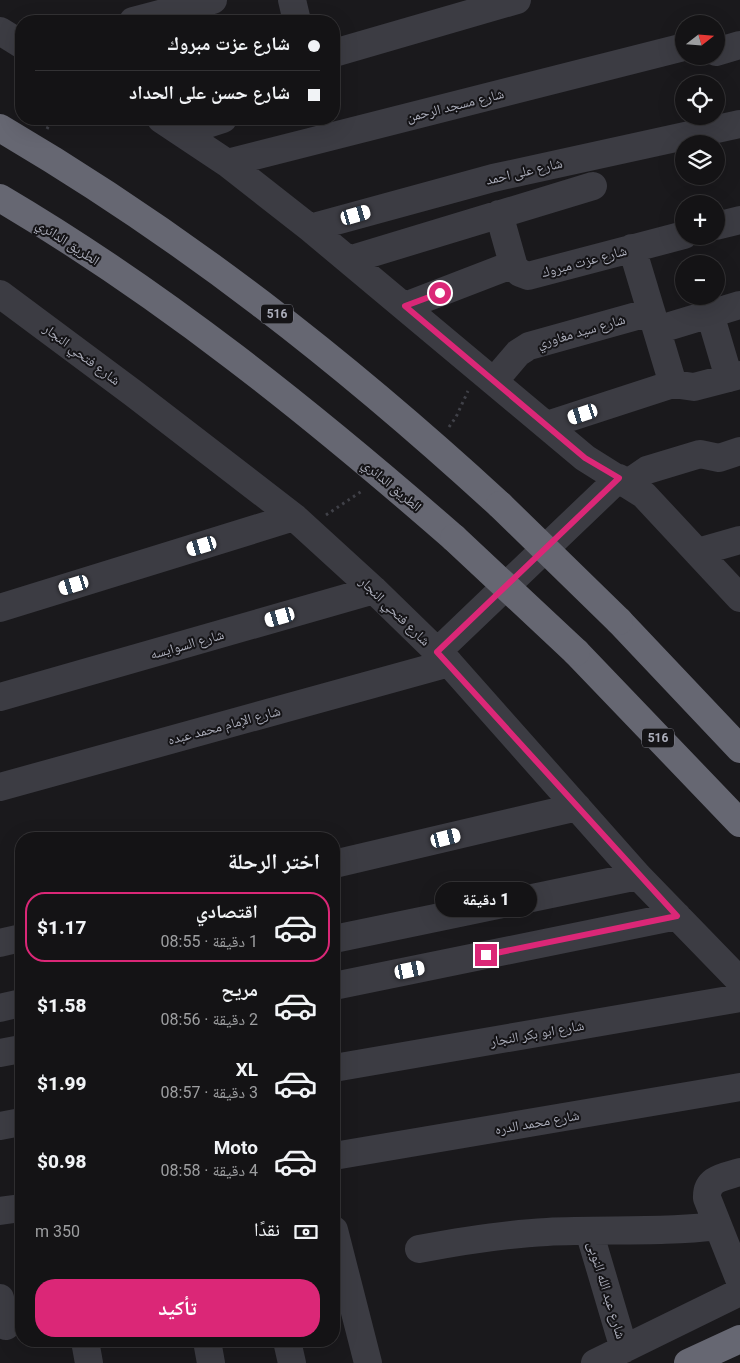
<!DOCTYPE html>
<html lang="ar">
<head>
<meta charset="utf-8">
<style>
	body { margin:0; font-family:Roboto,"Noto Naskh Arabic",sans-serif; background:#1d1c1e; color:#f1f3f6; direction:rtl; height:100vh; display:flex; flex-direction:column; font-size:19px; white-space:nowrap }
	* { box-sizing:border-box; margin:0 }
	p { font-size:16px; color:#9d9ea0 }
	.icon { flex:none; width:28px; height:28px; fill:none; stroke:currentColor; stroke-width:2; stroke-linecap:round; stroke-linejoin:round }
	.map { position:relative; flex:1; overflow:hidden; direction:ltr }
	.drawer { position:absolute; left:15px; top:832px; width:325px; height:515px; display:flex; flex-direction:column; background:#141315; border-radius:20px; box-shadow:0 5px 20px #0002,0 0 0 1px #333234; direction:rtl }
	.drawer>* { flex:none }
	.top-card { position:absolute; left:15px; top:15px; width:325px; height:110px; border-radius:20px; box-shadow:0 5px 20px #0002,0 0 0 1px #333234; direction:rtl; display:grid; align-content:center; height:110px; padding:0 20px; background:#141315 }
	.needle { width:32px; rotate:73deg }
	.tools { position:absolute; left:675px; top:15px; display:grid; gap:10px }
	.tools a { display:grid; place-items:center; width:50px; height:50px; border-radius:50%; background:#141315; box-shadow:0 5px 20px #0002,0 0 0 1px #333234; font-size:25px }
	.end { position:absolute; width:22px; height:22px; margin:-11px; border:6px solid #db2777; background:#fff; box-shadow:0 0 0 2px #fff }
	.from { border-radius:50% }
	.bubble { position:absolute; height:35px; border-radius:18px; background:#141315; box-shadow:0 5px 20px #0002,0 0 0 1px #333234; font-size:16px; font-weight:800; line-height:35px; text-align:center; direction:rtl }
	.car { position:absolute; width:15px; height:30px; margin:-15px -8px; border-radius:6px; box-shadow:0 0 4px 1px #0007; background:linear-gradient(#fff 24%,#345 0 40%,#fff 0 76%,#345 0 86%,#fff 0) }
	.top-card b { display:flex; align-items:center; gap:18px; height:48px; font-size:19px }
	.top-card b+b { border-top:1px solid #333234 }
	.top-card i { width:12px; height:12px; background:#f1f3f6 }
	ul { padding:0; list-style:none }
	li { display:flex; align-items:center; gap:15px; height:70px; margin:0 10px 8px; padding:0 10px; border:2px solid transparent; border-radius:20px }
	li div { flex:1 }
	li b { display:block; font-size:19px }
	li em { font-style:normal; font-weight:800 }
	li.on { border-color:#db2777 }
	li>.icon { width:45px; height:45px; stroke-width:1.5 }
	h2 { padding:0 20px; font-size:22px; line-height:60px }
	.pay { display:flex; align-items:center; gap:12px; height:55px; padding:0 20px; font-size:19px }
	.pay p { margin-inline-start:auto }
	.cta { display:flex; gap:10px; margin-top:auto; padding:10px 20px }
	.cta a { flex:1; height:58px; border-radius:20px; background:#db2777; color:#fff; font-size:20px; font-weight:800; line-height:58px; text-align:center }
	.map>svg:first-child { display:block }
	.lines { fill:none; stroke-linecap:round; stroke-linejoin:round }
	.path { stroke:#404148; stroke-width:3; stroke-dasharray:2.5 4; stroke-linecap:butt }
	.minor { stroke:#3c3c43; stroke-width:28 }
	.highway { stroke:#666772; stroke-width:28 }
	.highway-bridge { stroke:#666772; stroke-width:28 }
	.route { stroke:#db2777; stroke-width:6 }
	.labels { text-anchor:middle; stroke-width:4; stroke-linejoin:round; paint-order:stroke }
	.shield { fill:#151417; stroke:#7f808a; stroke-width:1 }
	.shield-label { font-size:12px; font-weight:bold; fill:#acaebb }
	.street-label { font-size:14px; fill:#acaebb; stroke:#151417 }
</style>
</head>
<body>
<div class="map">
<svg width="740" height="1363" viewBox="0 0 740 1363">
	<rect width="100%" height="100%" fill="#1a191c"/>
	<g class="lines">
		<path class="path" d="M47,129L52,119
			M449,427L456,417L468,391
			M326,515L362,491"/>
		<path class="minor" d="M292,0L297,21
			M133,21L213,0
			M0,31L21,44
			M716,52L740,45
			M334,53L517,0
			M161,119L227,163L310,228L585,458L644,495L740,598
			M183,132L223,119
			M227,163L684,47
			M499,214L514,267
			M716,226L740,220
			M310,228L493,178L740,124
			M632,248L673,384
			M349,260L593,186
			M0,294L133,393L294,517L374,590L449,663L638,876L740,981
			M405,306L509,266L514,267L520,273L528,276L684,235
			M710,314L729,378
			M657,330L740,305
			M494,381L518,353L529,346L651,312
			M547,425L673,384L694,387L740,375
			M628,483L647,470L700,454L719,458L740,451
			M698,552L740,540
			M0,608L294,517
			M437,652L619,478
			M0,697L374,590
			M0,787L449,663
			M334,864L577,807
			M334,939L638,876
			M0,943L21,938
			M334,986L677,916
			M0,1008L21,1003
			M0,1053L21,1049
			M334,1068L740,998
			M0,1126L21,1122
			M334,1156L740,1087
			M740,1172C724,1177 706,1178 707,1198L740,1281
			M0,1211L21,1208
			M334,1230L368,1363
			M589,1231L624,1349
			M419,1249C462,1241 504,1234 547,1232C604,1229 661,1233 718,1226
			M0,1298L6,1326
			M85,1341L89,1363
			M207,1341L211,1363
			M287,1341L292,1363
			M595,1363L740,1292"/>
		<path class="highway" d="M0,128C184,236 343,361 500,505
			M0,198C163,294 312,414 454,538
			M619,621L740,749
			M576,652L740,823
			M688,1363L740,1339"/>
		<path class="highway-bridge" d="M500,505L619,621
			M454,538L576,652"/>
	</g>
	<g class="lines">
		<path class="route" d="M440,293L405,306L585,458L619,478L437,652L677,916L486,955"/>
	</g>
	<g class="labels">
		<g class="shield">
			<rect x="261" y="304.5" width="32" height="19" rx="4"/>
			<rect x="642" y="728.5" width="32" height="19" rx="4"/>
		</g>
		<g class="shield-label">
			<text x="277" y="318">516</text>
			<text x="658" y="742">516</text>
		</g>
		<g class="street-label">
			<text transform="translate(455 105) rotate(-14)" y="5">شارع مسجد الرحمن</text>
			<text transform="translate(524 171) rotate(-13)" y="5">شارع على احمد</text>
			<text transform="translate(68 242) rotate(33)" y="5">الطريق الدائري</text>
			<text transform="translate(584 261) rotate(-15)" y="5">شارع عزت مبروك</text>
			<text transform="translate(581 331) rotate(-16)" y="5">شارع سيد مغاوري</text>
			<text transform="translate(82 354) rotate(37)" y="5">شارع فتحي النجار</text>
			<text transform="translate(392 485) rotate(40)" y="5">الطريق الدائري</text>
			<text transform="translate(395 611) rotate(44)" y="5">شارع فتحي النجار</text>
			<text transform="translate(187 644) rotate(-16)" y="5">شارع السوايسه</text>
			<text transform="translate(224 725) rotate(-15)" y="5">شارع الإمام محمد عبده</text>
			<text transform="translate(537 1033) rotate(-10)" y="5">شارع ابو بكر النجار</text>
			<text transform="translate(537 1122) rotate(-10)" y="5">شارع محمد الدره</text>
			<text transform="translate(607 1290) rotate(73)" y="5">شارع عبد الله النوبى</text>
		</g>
	</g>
</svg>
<div class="tools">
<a><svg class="needle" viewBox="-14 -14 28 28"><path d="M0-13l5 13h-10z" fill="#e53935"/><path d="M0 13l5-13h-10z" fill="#9d9ea0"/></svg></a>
<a><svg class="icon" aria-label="locate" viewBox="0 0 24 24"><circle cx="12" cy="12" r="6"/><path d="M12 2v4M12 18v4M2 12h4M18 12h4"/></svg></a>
<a><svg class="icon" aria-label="layers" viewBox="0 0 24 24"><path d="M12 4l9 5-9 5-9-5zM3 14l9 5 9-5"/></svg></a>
<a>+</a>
<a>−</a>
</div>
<i class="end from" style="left:440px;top:293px"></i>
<i class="end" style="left:486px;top:955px"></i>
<div class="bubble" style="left:435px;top:882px;width:102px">1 دقيقة</div>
<i class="car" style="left:356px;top:215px;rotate:74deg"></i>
<i class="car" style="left:583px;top:414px;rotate:252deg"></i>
<i class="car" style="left:202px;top:546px;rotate:253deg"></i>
<i class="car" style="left:74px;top:585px;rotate:253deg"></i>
<i class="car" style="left:280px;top:617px;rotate:254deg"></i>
<i class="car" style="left:446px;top:838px;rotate:76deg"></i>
<i class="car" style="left:410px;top:970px;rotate:78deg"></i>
<div class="top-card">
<b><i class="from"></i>شارع عزت مبروك</b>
<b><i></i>شارع حسن على الحداد</b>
</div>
<section class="drawer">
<h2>اختر الرحلة</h2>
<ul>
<li class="on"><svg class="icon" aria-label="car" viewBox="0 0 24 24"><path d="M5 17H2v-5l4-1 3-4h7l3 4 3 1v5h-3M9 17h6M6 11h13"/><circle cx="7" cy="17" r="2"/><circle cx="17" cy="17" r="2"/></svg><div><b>اقتصادي</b><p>1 دقيقة · 08:55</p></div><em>$1.17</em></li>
<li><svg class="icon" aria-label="car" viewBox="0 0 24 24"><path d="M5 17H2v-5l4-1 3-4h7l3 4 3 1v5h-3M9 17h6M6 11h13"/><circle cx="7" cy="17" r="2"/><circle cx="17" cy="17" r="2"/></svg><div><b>مريح</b><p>2 دقيقة · 08:56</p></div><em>$1.58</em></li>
<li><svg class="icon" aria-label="car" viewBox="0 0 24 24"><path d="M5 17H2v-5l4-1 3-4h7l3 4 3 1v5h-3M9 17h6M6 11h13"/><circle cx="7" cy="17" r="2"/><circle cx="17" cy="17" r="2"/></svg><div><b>XL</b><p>3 دقيقة · 08:57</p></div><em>$1.99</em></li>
<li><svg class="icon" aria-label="car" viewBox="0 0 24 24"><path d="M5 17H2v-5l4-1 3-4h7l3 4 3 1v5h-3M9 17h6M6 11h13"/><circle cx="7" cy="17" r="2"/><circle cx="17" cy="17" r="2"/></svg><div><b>Moto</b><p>4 دقيقة · 08:58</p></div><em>$0.98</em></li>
</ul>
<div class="pay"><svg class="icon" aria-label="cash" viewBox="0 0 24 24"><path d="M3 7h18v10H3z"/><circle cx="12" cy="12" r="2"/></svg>نقدًا<p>350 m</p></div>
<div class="cta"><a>تأكيد</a></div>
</section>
</div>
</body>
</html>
